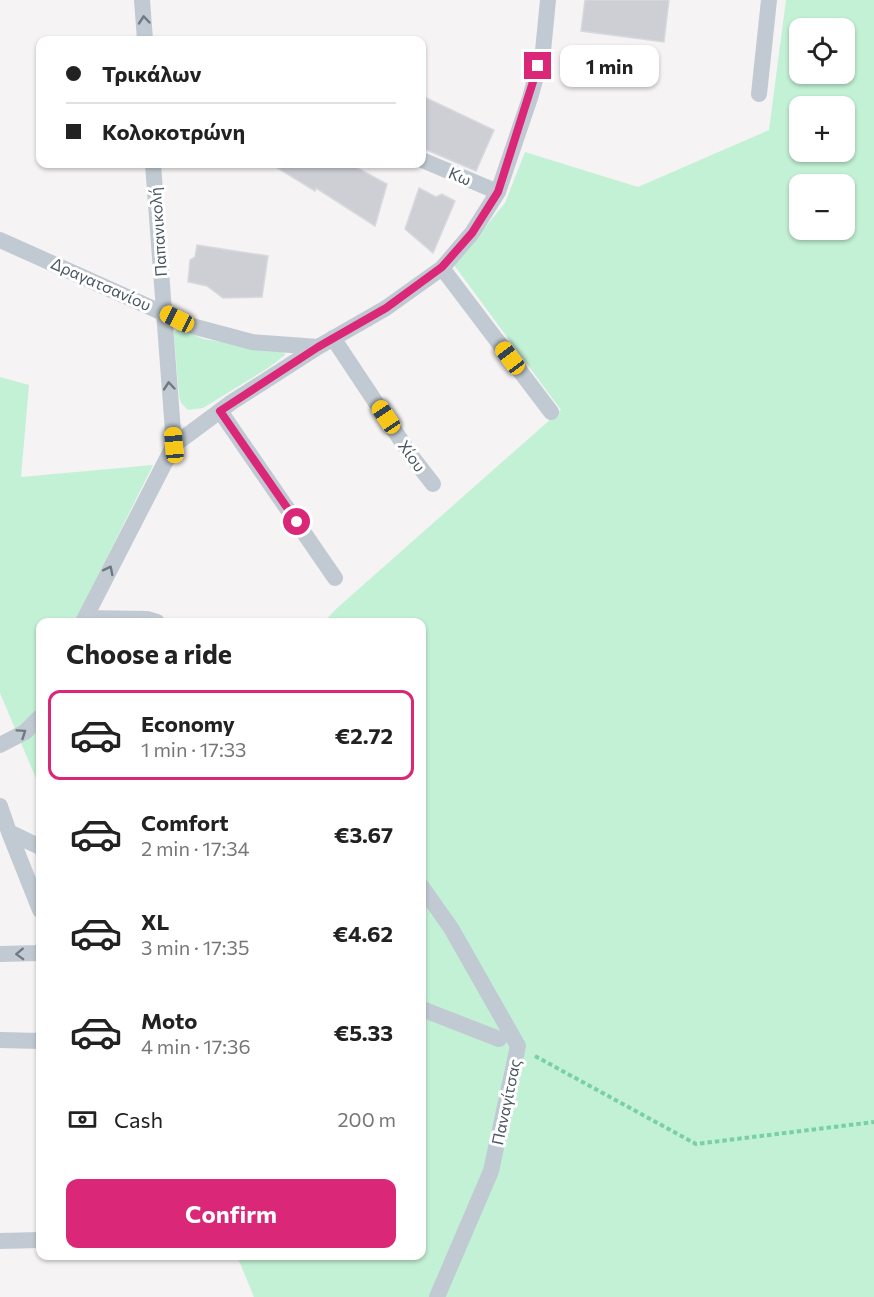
<!DOCTYPE html>
<html lang="en">
<head>
<meta charset="utf-8">
<style>
	body { margin:0; font-family:Commissioner,sans-serif; background:#f2f2f2; color:#222; height:100vh; display:flex; flex-direction:column; font-size:22px; white-space:nowrap }
	* { box-sizing:border-box; margin:0 }
	p { font-size:20px; color:#767676 }
	.icon { flex:none; width:33px; height:33px; fill:none; stroke:currentColor; stroke-width:2; stroke-linecap:round; stroke-linejoin:round }
	.map { position:relative; flex:1; overflow:hidden }
	.side { position:absolute; left:36px; top:618px; width:390px; height:642px; display:flex; flex-direction:column; background:#fff; border-radius:12px; box-shadow:0 2px 4px #0004 }
	.side>* { flex:none }
	.hud { position:absolute; left:36px; top:36px; width:390px; height:132px; border-radius:12px; box-shadow:0 2px 4px #0004; display:grid; align-content:center; height:132px; padding:0 30px; background:#fff }
	.controls { position:absolute; left:789px; top:18px; display:grid; gap:12px }
	.controls a { display:grid; place-items:center; width:66px; height:66px; border-radius:12px; background:#fff; box-shadow:0 2px 4px #0004; font-size:30px }
	.end { position:absolute; width:27px; height:27px; margin:-14px; border:8px solid #db2777; background:#fff; box-shadow:0 0 0 3px #fff }
	.from { border-radius:50% }
	.bubble { position:absolute; height:42px; border-radius:12px; background:#fff; box-shadow:0 2px 4px #0004; font-size:20px; font-weight:700; line-height:42px; text-align:center }
	.car { position:absolute; width:18px; height:36px; margin:-18px -9px; border-radius:8px; box-shadow:0 0 4px 2px #0007; background:linear-gradient(#f5c518 24%,#345 0 40%,#f5c518 0 76%,#345 0 86%,#f5c518 0) }
	.hud b { display:flex; align-items:center; gap:21px; height:57px; font-size:22px }
	.hud b+b { border-top:2px solid #e0e0e0 }
	.hud i { width:15px; height:15px; background:#222 }
	ul { padding:0; list-style:none }
	li { display:flex; align-items:center; gap:18px; height:90px; margin:0 12px 9px; padding:0 18px; border:3px solid transparent; border-radius:12px }
	li div { flex:1 }
	li b { display:block; font-size:22px }
	li em { font-style:normal; font-weight:700 }
	li.selected { border-color:#db2777 }
	li>.icon { width:54px; height:54px; stroke-width:1.5 }
	h2 { padding:0 30px; font-size:27px; line-height:72px }
	.pay { display:flex; align-items:center; gap:15px; height:66px; padding:0 30px; font-size:22px }
	.pay p { margin-inline-start:auto }
	.cta { display:flex; gap:12px; margin-top:auto; padding:12px 30px }
	.cta a { flex:1; height:69px; border-radius:12px; background:#db2777; color:#fff; font-size:24px; font-weight:700; line-height:69px; text-align:center }
	.map>svg:first-child { display:block }
	.green { fill:#c3f1d5; fill-rule:evenodd }
	.building { fill:#cdcfd5; stroke:#d7d9de; stroke-width:1.5 }
	.lines { fill:none; stroke-linecap:round; stroke-linejoin:round }
	.path { stroke:#7ad0a6; stroke-width:4; stroke-dasharray:4.5 3; stroke-linecap:butt }
	.street { stroke:#c1cad2; stroke-width:16 }
	.oneway { stroke:#6e7983 }
	.route { stroke:#db2777; stroke-width:8 }
	.labels { text-anchor:middle; stroke-width:6; stroke-linejoin:round; paint-order:stroke }
	.street-label { font-size:16px; fill:#4a5661; stroke:#fff }
</style>
</head>
<body>
<div class="map">
<svg width="874" height="1297" viewBox="0 0 874 1297">
	<rect width="100%" height="100%" fill="#f5f3f3"/>
	<path class="green" d="M786,0H874V1297H254L237,1256H422V622H324L336,609L561,410L454,265L505,203L525,152L638,187L769,130ZM800,28H844V74H800ZM800,106H844V152H800ZM800,184H844V230H800Z
		M181,329L203,339L284,352L285,355L268,368L203,408L188,410L181,403L179,396L174,335V332Z
		M0,377L29,385L21,477L153,465L75,622H40V788L0,693Z"/>
	<path class="building" d="M585,0H669L664,42L581,31Z
		M422,96L494,130L476,171L422,148Z
		M271,164H350L387,184L375,226L316,188L315,191Z
		M419,188L436,197L442,194L455,201L433,253L405,229Z
		M197,245L268,256L262,297L223,298L207,286L188,282L190,260L195,257Z"/>
	<g class="lines">
		<path class="path" d="M535,1056L696,1144L874,1122"/>
		<path class="street" d="M142,0L145,40
			M759,94L769,0
			M422,160L498,192
			M153,164L174,445
			M0,240L192,326L252,342L318,347
			M442,268L551,412
			M333,338L412,457L433,484
			M220,411L335,578
			M85,618L147,619L157,622
			M83,622L174,445L232,402L318,347L386,308L442,268L472,233L498,192L530,98L543,51L548,0
			M0,745L25,732L40,717
			M0,806L9,832L40,847
			M9,832L40,910
			M422,887L451,928L518,1046L491,1171L437,1297
			M0,954L40,953
			M422,1009L499,1039
			M0,1040L40,1041
			M0,1241L40,1240"/>
	</g>
	<defs><path id="oneway-chevron" d="M-2-3.5L2.5 0L-2 3.5" fill="none" stroke-width="1.6" stroke-linecap="round" stroke-linejoin="round" transform="scale(1.5)"/></defs>
	<g class="oneway">
		<use href="#oneway-chevron" transform="translate(144 20) rotate(-95)"/>
		<use href="#oneway-chevron" transform="translate(169 386) rotate(-95)"/>
		<use href="#oneway-chevron" transform="translate(109 570) rotate(-63)"/>
		<use href="#oneway-chevron" transform="translate(22 733) rotate(-34)"/>
		<use href="#oneway-chevron" transform="translate(20 954) rotate(178)"/>
	</g>
	<g class="lines">
		<path class="route" d="M297,522L220,411L318,347L386,308L442,267L472,233L498,192L538,66"/>
	</g>
	<g class="labels">
		<g class="street-label">
			<text transform="translate(460 176) rotate(23)" y="6">Κω</text>
			<text transform="translate(158 232) rotate(-94)" y="6">Παπανικολή</text>
			<text transform="translate(101 284) rotate(24)" y="6">Δραγατσανίου</text>
			<text transform="translate(412 456) rotate(54)" y="6">Χίου</text>
			<text transform="translate(506 1102) rotate(-78)" y="6">Παναγίτσας</text>
		</g>
	</g>
</svg>
<div class="controls">
<a><svg class="icon" aria-label="locate" viewBox="0 0 24 24"><circle cx="12" cy="12" r="6"/><path d="M12 2v4M12 18v4M2 12h4M18 12h4"/></svg></a>
<a>+</a>
<a>−</a>
</div>
<i class="end from" style="left:297px;top:522px"></i>
<i class="end" style="left:538px;top:66px"></i>
<div class="bubble" style="left:560px;top:45px;width:99px">1 min</div>
<i class="car" style="left:177px;top:319px;rotate:297deg"></i>
<i class="car" style="left:510px;top:358px;rotate:323deg"></i>
<i class="car" style="left:386px;top:417px;rotate:326deg"></i>
<i class="car" style="left:174px;top:445px;rotate:355deg"></i>
<div class="hud">
<b><i class="from"></i>Τρικάλων</b>
<b><i></i>Κολοκοτρώνη</b>
</div>
<section class="side">
<h2>Choose a ride</h2>
<ul>
<li class="selected"><svg class="icon" aria-label="car" viewBox="0 0 24 24"><path d="M5 17H2v-5l4-1 3-4h7l3 4 3 1v5h-3M9 17h6M6 11h13"/><circle cx="7" cy="17" r="2"/><circle cx="17" cy="17" r="2"/></svg><div><b>Economy</b><p>1 min · 17:33</p></div><em>€2.72</em></li>
<li><svg class="icon" aria-label="car" viewBox="0 0 24 24"><path d="M5 17H2v-5l4-1 3-4h7l3 4 3 1v5h-3M9 17h6M6 11h13"/><circle cx="7" cy="17" r="2"/><circle cx="17" cy="17" r="2"/></svg><div><b>Comfort</b><p>2 min · 17:34</p></div><em>€3.67</em></li>
<li><svg class="icon" aria-label="car" viewBox="0 0 24 24"><path d="M5 17H2v-5l4-1 3-4h7l3 4 3 1v5h-3M9 17h6M6 11h13"/><circle cx="7" cy="17" r="2"/><circle cx="17" cy="17" r="2"/></svg><div><b>XL</b><p>3 min · 17:35</p></div><em>€4.62</em></li>
<li><svg class="icon" aria-label="car" viewBox="0 0 24 24"><path d="M5 17H2v-5l4-1 3-4h7l3 4 3 1v5h-3M9 17h6M6 11h13"/><circle cx="7" cy="17" r="2"/><circle cx="17" cy="17" r="2"/></svg><div><b>Moto</b><p>4 min · 17:36</p></div><em>€5.33</em></li>
</ul>
<div class="pay"><svg class="icon" aria-label="cash" viewBox="0 0 24 24"><path d="M3 7h18v10H3z"/><circle cx="12" cy="12" r="2"/></svg>Cash<p>200 m</p></div>
<div class="cta"><a>Confirm</a></div>
</section>
</div>
</body>
</html>
